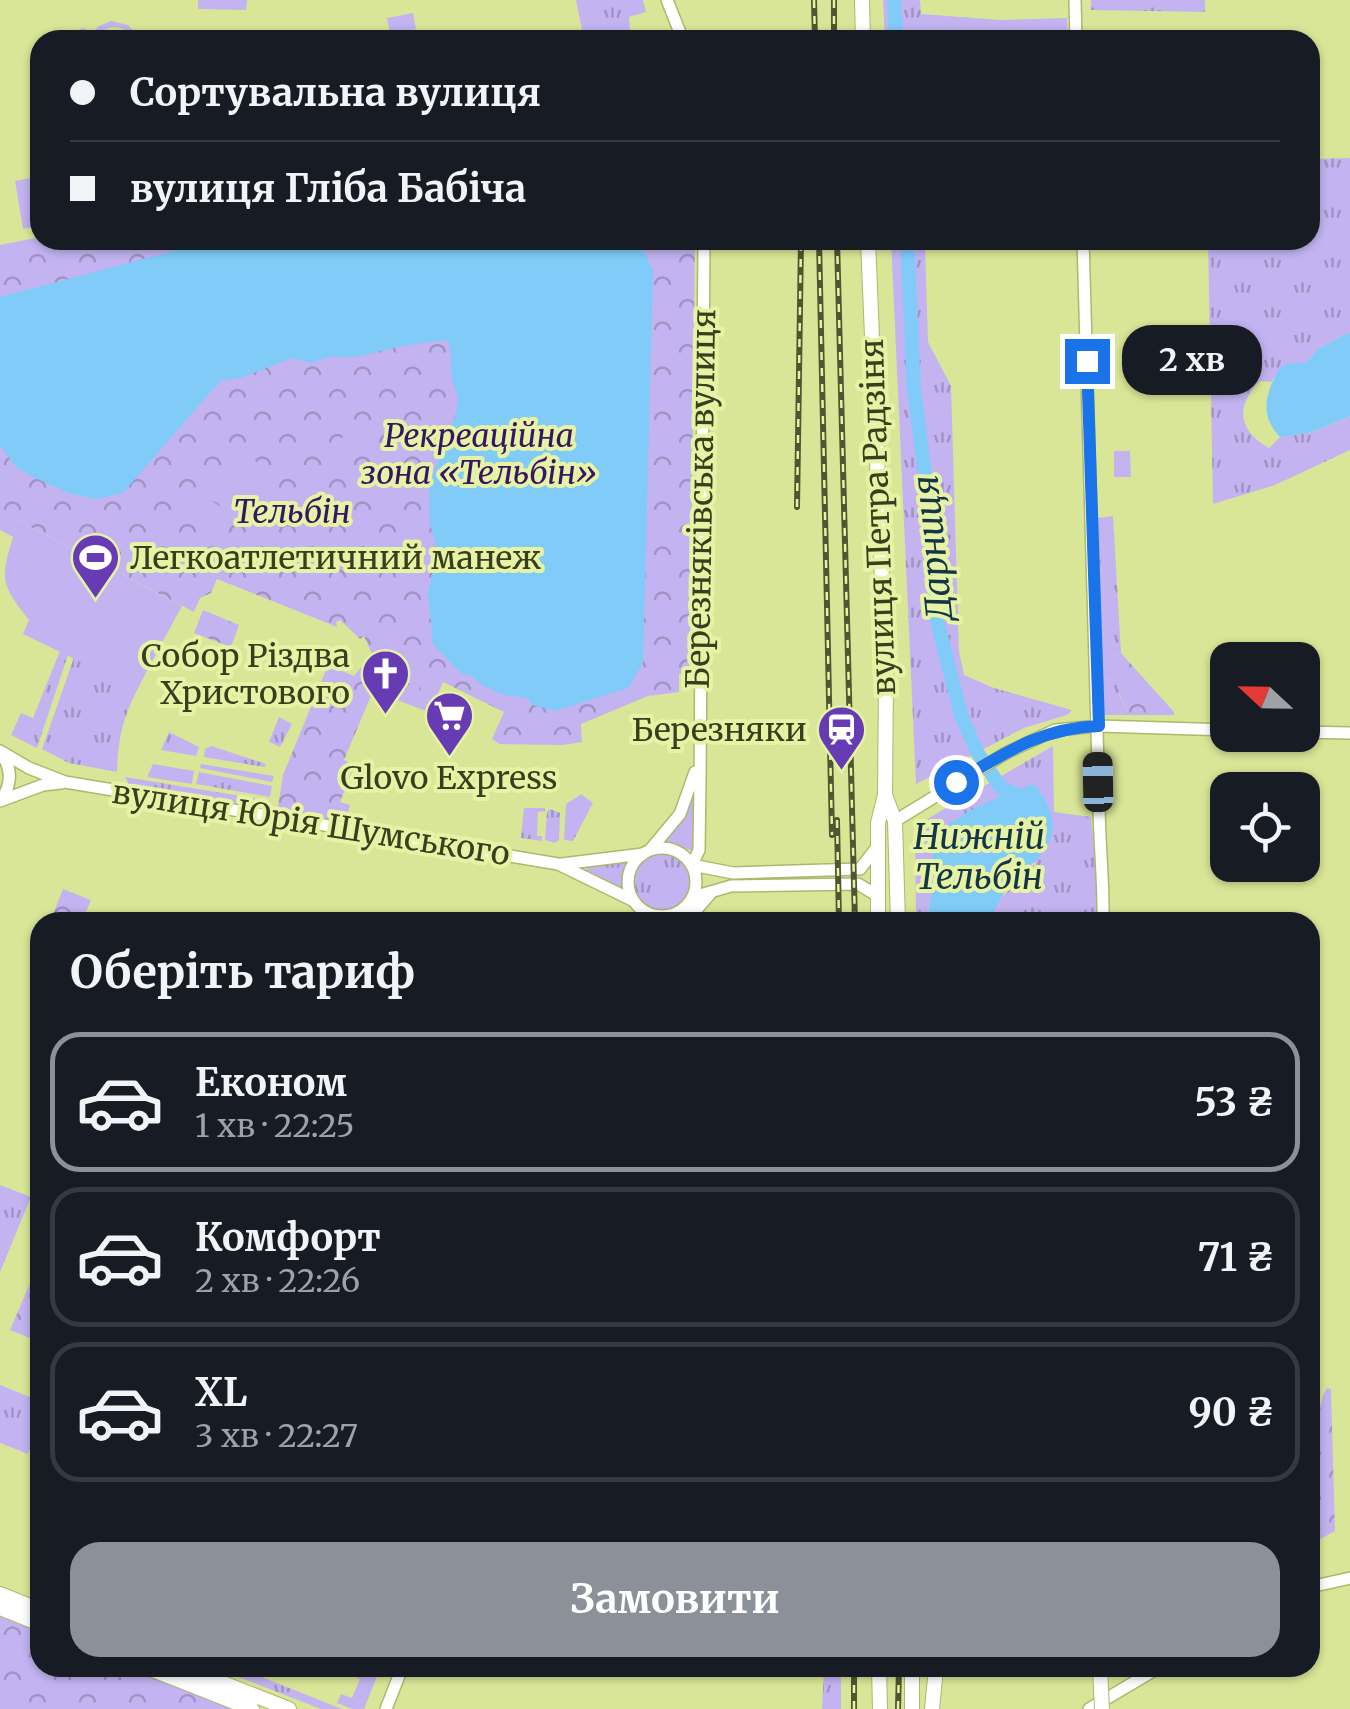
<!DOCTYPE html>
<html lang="uk">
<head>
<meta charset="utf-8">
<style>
	body { margin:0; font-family:Merriweather,serif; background:#242831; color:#f1f3f6; height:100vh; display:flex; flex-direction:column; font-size:38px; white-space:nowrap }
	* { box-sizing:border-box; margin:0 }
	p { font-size:32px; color:#9ea1a6 }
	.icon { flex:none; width:55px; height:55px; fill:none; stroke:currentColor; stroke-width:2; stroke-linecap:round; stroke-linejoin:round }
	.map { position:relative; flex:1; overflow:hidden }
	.details { position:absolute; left:30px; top:912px; width:1290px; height:765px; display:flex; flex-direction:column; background:#171b24; border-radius:30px; box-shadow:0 2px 8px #0004 }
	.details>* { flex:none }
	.top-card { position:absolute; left:30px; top:30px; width:1290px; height:220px; border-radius:30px; box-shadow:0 2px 8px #0004; display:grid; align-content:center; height:220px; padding:0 40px; background:#171b24 }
	.needle { width:65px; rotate:292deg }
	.fabs { position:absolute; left:1210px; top:642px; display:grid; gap:20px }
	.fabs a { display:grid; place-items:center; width:110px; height:110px; border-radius:20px; background:#171b24; box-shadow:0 2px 8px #0004; font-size:50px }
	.end { position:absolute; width:45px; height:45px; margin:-22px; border:12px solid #1a73e8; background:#fff; box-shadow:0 0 0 5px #fff }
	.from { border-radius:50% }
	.bubble { position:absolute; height:70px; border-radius:30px; background:#171b24; box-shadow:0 2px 8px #0004; font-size:32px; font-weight:700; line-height:70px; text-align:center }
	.car { position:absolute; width:30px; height:60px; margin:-30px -15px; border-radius:12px; box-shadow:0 0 8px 2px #0007; background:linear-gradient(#222 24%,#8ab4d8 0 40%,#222 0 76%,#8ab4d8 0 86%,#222 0) }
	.top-card b { display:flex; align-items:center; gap:35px; height:95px; font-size:38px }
	.top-card b+b { border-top:2px solid #363941 }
	.top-card i { width:25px; height:25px; background:#f1f3f6 }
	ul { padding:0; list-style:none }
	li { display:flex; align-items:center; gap:30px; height:140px; margin:0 20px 15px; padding:0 20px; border:5px solid #363941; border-radius:30px }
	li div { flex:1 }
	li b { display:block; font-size:38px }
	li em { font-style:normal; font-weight:700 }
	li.on { border-color:#8c9099 }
	li>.icon { width:90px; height:90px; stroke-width:1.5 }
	h2 { padding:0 40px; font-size:45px; line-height:120px }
	.primary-button { display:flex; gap:20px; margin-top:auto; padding:20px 40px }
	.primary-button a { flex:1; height:115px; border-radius:30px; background:#8c9099; color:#fff; font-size:40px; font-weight:700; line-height:115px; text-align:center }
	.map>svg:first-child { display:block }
	.grass { fill:url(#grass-tufts) }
	.forest { fill:url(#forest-crowns) }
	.garden { fill:#c3b4f1 }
	.water { fill:#80cbf8 }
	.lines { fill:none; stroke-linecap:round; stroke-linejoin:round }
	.river { stroke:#80cbf8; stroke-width:14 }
	.minor-casing { stroke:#adb86b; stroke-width:14 }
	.major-casing { stroke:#adb86b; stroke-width:16 }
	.minor { stroke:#fff; stroke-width:11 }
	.major { stroke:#fff; stroke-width:14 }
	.rail-casing { stroke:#50562f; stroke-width:6 }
	.rail { stroke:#e7f3a4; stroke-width:2.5; stroke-dasharray:8; stroke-linecap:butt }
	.major-bridge-casing { stroke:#adb86b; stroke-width:16; stroke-linecap:butt }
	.major-bridge { stroke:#fff; stroke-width:14 }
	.route { stroke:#1a73e8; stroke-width:12 }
	.labels { text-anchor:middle; stroke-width:8; stroke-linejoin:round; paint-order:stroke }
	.park-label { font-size:32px; font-style:italic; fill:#351665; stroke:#e7f3a4 }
	.street-label { font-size:32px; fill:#393e1e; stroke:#e7f3a4 }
	.poi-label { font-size:32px; fill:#393e1e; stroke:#e7f3a4; text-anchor:end }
	.water-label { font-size:35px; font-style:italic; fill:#133547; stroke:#e7f3a4 }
</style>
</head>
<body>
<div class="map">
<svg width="1350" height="1709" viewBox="0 0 1350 1709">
	<defs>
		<pattern id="grass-tufts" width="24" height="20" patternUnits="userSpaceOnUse" patternTransform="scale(2.5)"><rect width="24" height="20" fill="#c3b4f1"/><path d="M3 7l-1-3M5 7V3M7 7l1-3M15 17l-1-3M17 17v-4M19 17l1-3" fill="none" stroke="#9f94c3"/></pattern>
		<pattern id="forest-crowns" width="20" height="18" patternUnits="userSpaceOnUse" patternTransform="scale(2.5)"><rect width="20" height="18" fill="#c3b4f1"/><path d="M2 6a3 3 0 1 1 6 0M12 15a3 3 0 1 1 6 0" fill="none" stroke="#9f94c3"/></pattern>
	</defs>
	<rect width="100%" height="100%" fill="#dae697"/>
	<path class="grass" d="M576,0H643L646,12L629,17L630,30L600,36V40H584Z
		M883,0H920L921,14L1001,20L1067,18L1068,40H885Z
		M1091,0H1205V12L1091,10Z
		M1350,158V332L1318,349L1307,362L1283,366L1271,382L1260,381C1235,406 1238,431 1269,448L1280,437L1312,432L1350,416V450L1275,485L1213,504L1208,240H1310V159Z
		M891,240H1073V244L925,246L928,342L951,386L959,651L964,675L994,688L1072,710L1067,715L1024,728L916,784Z
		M1113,516L1121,653L1101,658L1098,518Z
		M78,646L145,675C126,710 118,731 117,772L69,763L42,749Z
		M60,651L68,655L37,748L11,735L21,713L33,718Z
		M1116,678L1122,685L1119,695L1130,715H1105L1102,712L1101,679Z
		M279,717L292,724L280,747L269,742Z
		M169,732L199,747L196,756L161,750Z
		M211,746L266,764L264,767L204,757L205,749Z
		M1053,746L1054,812L1091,817L1097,879L1096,922H1022L1013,918L1005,922L992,918L995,904L1036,863L931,839L934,877L927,922H916L915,826Z
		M153,764L194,771L192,784L147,777Z
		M201,764L274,776L272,782L200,768Z
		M199,772L272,786L270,797L196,784Z
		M125,777L271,801L265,808L129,785Z
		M696,784L695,849L693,851L662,840Z
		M581,794L593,803L573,841L564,840L566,804Z
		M524,808H545V811L538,812L537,836H542V841L521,838Z
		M550,809L560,813L559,840L555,843L545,840L547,812Z
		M634 882a28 28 0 1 1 56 0a28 28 0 1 1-56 0Z
		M627,861L622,889L586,870L587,868Z
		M0,1185L31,1197L0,1272Z
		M0,1385L40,1401V1424L28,1454L0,1443Z
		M215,1668H239L342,1709H321Z
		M343,1668H362L378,1674L364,1709H352L337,1703L341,1694L352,1698L360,1679L342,1671Z
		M824,1668H841V1709H822Z"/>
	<path class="forest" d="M40,237V240H695L690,673L679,674V692L648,696L581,724L582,742L563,745L500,744L492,739L504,712L443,682L433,705L453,721L373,691L344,760L355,765L340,802L350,805L345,824L277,812L283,775L328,665L354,676L372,654L364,636L360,639L340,620L336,622L337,627L217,579L211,593L200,598L194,612L0,511V245Z
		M203,610L239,625L231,647L194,633Z
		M1121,653L1174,712V715H1130L1119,694L1122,685L1116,678L1101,679V658Z
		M63,889L91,900L82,922H66L52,917Z
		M40,1260V1342L10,1330Z
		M1327,1388L1331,1389L1335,1531L1313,1543L1310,1556V1441L1315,1440C1322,1423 1317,1402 1327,1388Z
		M0,1616L40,1632V1668H130L233,1709H0Z"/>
	<path class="garden" d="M198,0H247L246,10L198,9Z
		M413,13L416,29L390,34L387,18Z
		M111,21L128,25L143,40H130L137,38C121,23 106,24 92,40H82L79,29L85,28L88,37L99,26Z
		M40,176V226L23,229L15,181Z
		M345,418L375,423L370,454L341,449Z
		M240,451L261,465L232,507L212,493Z
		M1114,451H1130L1131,477H1114Z
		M195,490L230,513L215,535L180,511Z
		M0,511L182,606L137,689L23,634L29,620C1,584 0,580 13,537L0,530Z
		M397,660L426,675L418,692L393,669Z"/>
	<path class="water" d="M234,240H639L653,271L643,663L628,688L555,711L532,705L528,698L503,695L480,684L472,676L462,674L433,645L428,592L435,563V542L430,524L429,486L457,411L458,396L452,381L450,346L446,340L402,346L357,357H330L311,363L292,358L241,378L220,381L123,493L96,499L71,494L35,478L16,467L0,446V297L196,245Z
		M1350,332V416L1312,432L1280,437C1263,419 1263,401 1274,379C1276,375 1278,368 1283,366C1288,363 1301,363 1307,362L1318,349Z
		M1034,784C1091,854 1000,868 993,918L1005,922H927L934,877L931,839C961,811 995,797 1034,784Z"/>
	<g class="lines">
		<path class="river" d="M894,0L896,40
			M907,240L914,389L927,492L936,617L961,715L977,752L1001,788L1025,798"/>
		<defs>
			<path id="minor" d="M667,0L683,40
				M1075,0L1076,40
				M1083,240C1089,427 1095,614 1099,801C1099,842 1104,882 1103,922
				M1302,732L1350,733
				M0,751L29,768L65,782L558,864L634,901
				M0,752C12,767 12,783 2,799
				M0,801L43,785L61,783
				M895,821L1006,753L1055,730L1099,726L1228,730
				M628 882a34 34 0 1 1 68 0a34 34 0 1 1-68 0Z
				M650,850L680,814L695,772
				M562,864L643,854
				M692,865L699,850L700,781L704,240
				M692,865L733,873L860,869L878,846
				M693,897L731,886L858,884L878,896
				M691,916L711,893
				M1310,1587L1350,1578
				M386,1709L402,1668
				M1089,1709L1158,1668"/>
			<path id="major" d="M862,0L863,40
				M868,240L886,676L885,795L878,823V922
				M885,795L895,821L898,922
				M0,1594L40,1610
				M0,1608L40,1624
				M148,1668L252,1709
				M185,1668L289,1709
				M879,1668L880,1709
				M912,1668V1709
				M932,1709L936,1668"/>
		</defs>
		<use href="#minor" class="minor-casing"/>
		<use href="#major" class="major-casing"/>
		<use href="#minor" class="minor"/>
		<use href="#major" class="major"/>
		<defs>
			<path id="rail" d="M814,0L815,40
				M834,0V40
				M819,240L832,835
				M837,240L855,922
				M797,507L801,240
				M837,820L839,922
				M854,1709V1668
				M898,1709L899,1668"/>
		</defs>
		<use href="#rail" class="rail-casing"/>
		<use href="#rail" class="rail"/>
		<defs>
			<path id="major-bridge" d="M1100,1668L1102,1709"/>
		</defs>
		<use href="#major-bridge" class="major-bridge-casing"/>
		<use href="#major-bridge" class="major-bridge"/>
	</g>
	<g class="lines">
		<path class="route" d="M956,782C1005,753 1041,728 1099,726L1087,361"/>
	</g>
	<defs>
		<symbol id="stadium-pin" viewBox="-11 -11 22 30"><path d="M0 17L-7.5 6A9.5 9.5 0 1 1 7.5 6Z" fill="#673bb3" stroke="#e7f3a4"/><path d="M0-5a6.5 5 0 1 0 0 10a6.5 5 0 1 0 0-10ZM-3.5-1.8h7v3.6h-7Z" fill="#fff"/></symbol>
		<symbol id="church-pin" viewBox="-11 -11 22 30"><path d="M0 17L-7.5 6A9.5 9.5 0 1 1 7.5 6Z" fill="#673bb3" stroke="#e7f3a4"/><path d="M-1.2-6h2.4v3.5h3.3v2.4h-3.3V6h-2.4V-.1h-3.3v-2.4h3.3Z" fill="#fff"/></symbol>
		<symbol id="supermarket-pin" viewBox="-11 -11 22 30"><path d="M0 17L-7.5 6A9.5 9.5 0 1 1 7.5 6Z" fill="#673bb3" stroke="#e7f3a4"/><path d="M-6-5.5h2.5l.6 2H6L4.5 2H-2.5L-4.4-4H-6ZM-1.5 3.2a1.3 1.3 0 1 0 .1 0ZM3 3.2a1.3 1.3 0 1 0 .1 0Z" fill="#fff"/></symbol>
		<symbol id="station-pin" viewBox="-11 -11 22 30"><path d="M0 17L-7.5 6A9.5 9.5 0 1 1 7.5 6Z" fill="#673bb3" stroke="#e7f3a4"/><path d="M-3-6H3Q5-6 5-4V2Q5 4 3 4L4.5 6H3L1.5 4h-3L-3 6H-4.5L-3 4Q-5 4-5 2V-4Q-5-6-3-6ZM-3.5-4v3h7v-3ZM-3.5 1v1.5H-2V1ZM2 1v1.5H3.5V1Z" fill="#fff"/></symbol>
	</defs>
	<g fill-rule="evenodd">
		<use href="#stadium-pin" x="68" y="530" width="55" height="75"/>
		<use href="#church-pin" x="358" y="646" width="55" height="75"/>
		<use href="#supermarket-pin" x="422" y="688" width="55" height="75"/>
		<use href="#station-pin" x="814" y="702" width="55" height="75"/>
	</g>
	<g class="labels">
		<g class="park-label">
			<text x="479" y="447">Рекреаційна<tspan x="479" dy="37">зона «Тельбін»</tspan></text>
			<text x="292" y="523">Тельбін</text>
		</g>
		<g class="street-label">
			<text transform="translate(701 499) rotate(-89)" y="11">Березняківська вулиця</text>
			<text transform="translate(878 517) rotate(-92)" y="11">вулиця Петра Радзіня</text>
			<text transform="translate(311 823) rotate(9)" y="11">вулиця Юрія Шумського</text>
		</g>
		<g class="poi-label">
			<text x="130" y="569" text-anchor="start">Легкоатлетичний манеж</text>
			<text x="350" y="667">Собор Різдва<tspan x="350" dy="37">Христового</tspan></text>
			<text x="807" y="741">Березняки</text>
			<text x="449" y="789" text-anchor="middle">Glovo Express</text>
		</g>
		<g class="water-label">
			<text transform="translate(933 548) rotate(-96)" y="12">Дарниця</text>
			<text x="979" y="849">Нижній<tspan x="979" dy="40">Тельбін</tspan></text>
		</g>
	</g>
</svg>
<div class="fabs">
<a><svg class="needle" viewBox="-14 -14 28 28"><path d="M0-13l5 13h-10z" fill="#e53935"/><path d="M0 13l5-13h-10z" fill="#9ea1a6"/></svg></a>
<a><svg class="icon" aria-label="locate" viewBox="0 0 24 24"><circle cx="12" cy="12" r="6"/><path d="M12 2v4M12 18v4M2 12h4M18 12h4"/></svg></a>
</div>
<i class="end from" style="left:956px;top:782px"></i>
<i class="end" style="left:1087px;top:361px"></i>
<div class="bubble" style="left:1122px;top:325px;width:140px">2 хв</div>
<i class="car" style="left:1098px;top:782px;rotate:359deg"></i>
<div class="top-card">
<b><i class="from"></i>Сортувальна вулиця</b>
<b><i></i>вулиця Гліба Бабіча</b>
</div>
<section class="details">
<h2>Оберіть тариф</h2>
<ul>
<li class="on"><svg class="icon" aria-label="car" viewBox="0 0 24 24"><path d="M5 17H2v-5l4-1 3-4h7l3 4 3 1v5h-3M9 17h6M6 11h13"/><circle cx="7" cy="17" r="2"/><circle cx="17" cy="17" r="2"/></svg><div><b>Економ</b><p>1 хв · 22:25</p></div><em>53 ₴</em></li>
<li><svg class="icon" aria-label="car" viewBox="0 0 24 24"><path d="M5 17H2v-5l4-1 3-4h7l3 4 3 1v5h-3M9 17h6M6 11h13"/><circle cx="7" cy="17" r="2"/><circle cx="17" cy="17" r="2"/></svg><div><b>Комфорт</b><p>2 хв · 22:26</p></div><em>71 ₴</em></li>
<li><svg class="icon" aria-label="car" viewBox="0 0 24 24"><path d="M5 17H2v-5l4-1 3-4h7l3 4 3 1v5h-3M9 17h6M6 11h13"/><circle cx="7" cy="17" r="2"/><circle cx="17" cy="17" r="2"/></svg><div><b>XL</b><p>3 хв · 22:27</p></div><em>90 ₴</em></li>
</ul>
<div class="primary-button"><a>Замовити</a></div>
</section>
</div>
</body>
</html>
